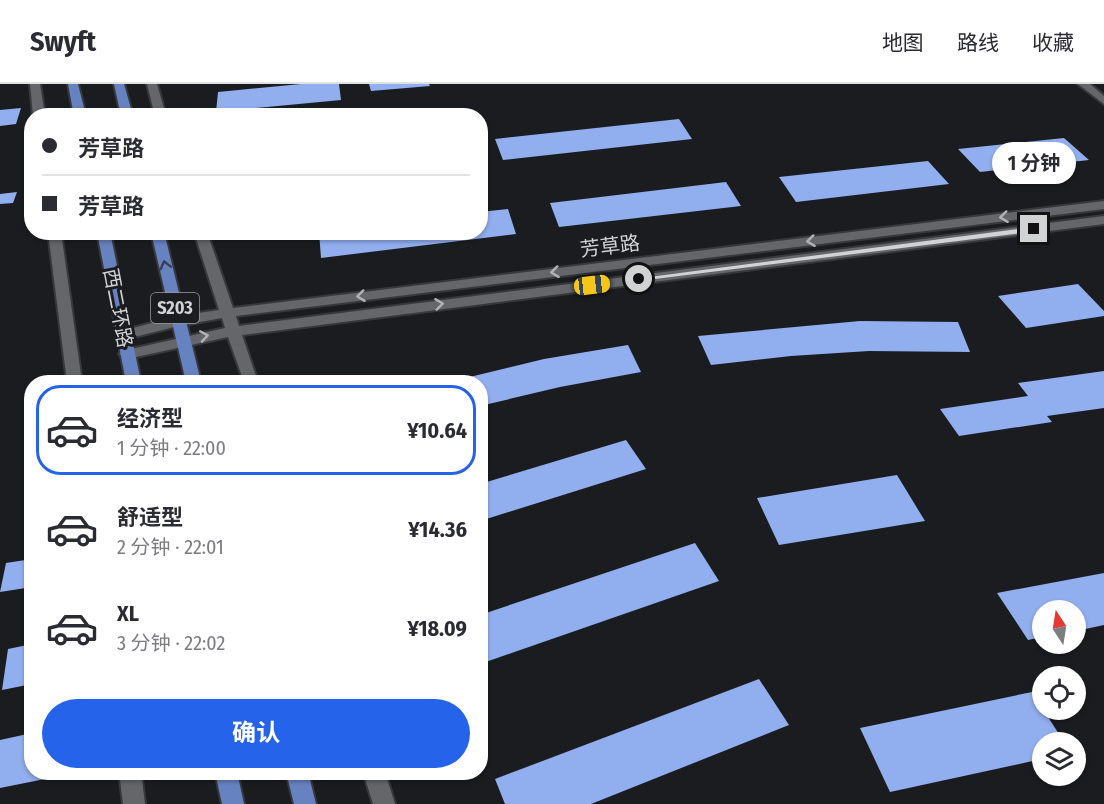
<!DOCTYPE html>
<html lang="zh">
<head>
<meta charset="utf-8">
<style>
	body { margin:0; font-family:"Fira Sans Condensed","Noto Sans SC",sans-serif; background:#f2f2f3; color:#2b2b33; height:100vh; display:flex; flex-direction:column; font-size:22px; white-space:nowrap }
	* { box-sizing:border-box; margin:0 }
	p { font-size:20px; color:#7c7c81 }
	.icon { flex:none; width:33px; height:33px; fill:none; stroke:currentColor; stroke-width:2; stroke-linecap:round; stroke-linejoin:round }
	.map { position:relative; flex:1; overflow:hidden }
	.panel { position:absolute; left:24px; top:291px; width:464px; height:405px; display:flex; flex-direction:column; background:#fff; border-radius:24px; box-shadow:0 2px 4px #0004 }
	.panel>* { flex:none }
	.hud { position:absolute; left:24px; top:24px; width:464px; height:132px; border-radius:24px; box-shadow:0 2px 4px #0004; display:grid; align-content:center; height:132px; padding:0 18px; background:#fff }
	.needle { width:39px; rotate:348deg }
	.controls { position:absolute; left:1032px; top:516px; display:grid; gap:12px }
	.controls a { display:grid; place-items:center; width:54px; height:54px; border-radius:50%; background:#fff; box-shadow:0 2px 4px #0004; font-size:30px }
	.end { position:absolute; width:27px; height:27px; margin:-14px; border:8px solid #d1d2d4; background:#111; box-shadow:0 0 0 3px #111 }
	.from { border-radius:50% }
	.bubble { position:absolute; height:42px; border-radius:21px; background:#fff; box-shadow:0 2px 4px #0004; font-size:20px; font-weight:700; line-height:42px; text-align:center }
	.car { position:absolute; width:18px; height:36px; margin:-18px -9px; border-radius:8px; box-shadow:0 0 4px 2px #0007; background:linear-gradient(#f5c518 24%,#345 0 40%,#f5c518 0 76%,#345 0 86%,#f5c518 0) }
	.hud b { display:flex; align-items:center; gap:21px; height:57px; font-size:22px }
	.hud b+b { border-top:2px solid #e1e1e2 }
	.hud i { width:15px; height:15px; background:#2b2b33 }
	ul { padding:10px 0 0; list-style:none }
	li { display:flex; align-items:center; gap:18px; height:90px; margin:0 12px 9px; padding:0 6px; border:3px solid transparent; border-radius:24px }
	li div { flex:1 }
	li b { display:block; font-size:22px }
	li em { font-style:normal; font-weight:700 }
	li.active { border-color:#2563eb }
	li>.icon { width:54px; height:54px; stroke-width:1.5 }
	.primary-button { display:flex; gap:12px; margin-top:auto; padding:12px 18px }
	.primary-button a { flex:1; height:69px; border-radius:36px; background:#2563eb; color:#fff; font-size:24px; font-weight:700; line-height:69px; text-align:center }
	header { display:flex; align-items:center; gap:36px; box-sizing:border-box; height:84px; padding:0 30px; background:#fff; border-bottom:2px solid #e1e1e2 }
	header strong { font-size:28px }
	nav { display:flex; gap:33px; margin-inline-start:auto; font-size:21px }
	.map>svg:first-child { display:block }
	.building { fill:#91aeef }
	.lines { fill:none; stroke-linecap:round; stroke-linejoin:round }
	.tertiary-casing { stroke:#37383a; stroke-width:4 }
	.primary-casing { stroke:#37383a; stroke-width:4 }
	.tertiary { fill:#646669; fill-rule:evenodd }
	.primary { fill:#6782c0; fill-rule:evenodd }
	.oneway { stroke:#b0b2b4 }
	.oneway2 { stroke:#364057 }
	.route { fill:#d1d2d4 }
	.labels { text-anchor:middle; stroke-width:6; stroke-linejoin:round; paint-order:stroke }
	.shield { fill:#1b1c1f; stroke:#9a9b9e; stroke-width:1.5 }
	.shield-label { font-size:18px; font-weight:bold; fill:#d1d2d4 }
	.street-label { font-size:20px; fill:#d1d2d4; stroke:#1b1c1f }
</style>
</head>
<body>
<header>
<strong>Swyft</strong>
<nav><a>地图</a><a>路线</a><a>收藏</a></nav>
</header>
<div class="map">
<svg width="1104" height="720" viewBox="0 0 1104 720">
	<rect width="100%" height="100%" fill="#1b1c1f"/>
	<path class="building" d="M301,0H339L341,16L216,28L218,8Z
		M369,0H429L430,2L371,7Z
		M21,24L16,40L0,42V26Z
		M679,35L692,55L503,76L495,55Z
		M1064,54L1089,76L980,88L958,65Z
		M928,77L949,100L796,118L779,93Z
		M726,98L741,122L559,143L550,119Z
		M17,108L13,119L0,120V110Z
		M508,125L516,150L321,174L319,148H480V128Z
		M1078,200L1104,227V232L1026,244L998,212Z
		M860,237L958,238L970,268L869,267L791,272L711,281L698,252Z
		M628,261L641,288L560,303L480,322V298H449L544,275Z
		M1104,287V324L1047,332L1052,338L959,352L940,325L1028,312L1018,299Z
		M626,356L646,385L480,437V400Z
		M897,391L925,437L779,461L757,414Z
		M695,459L719,497L480,580V531Z
		M32,475V503L0,508L6,479Z
		M1104,489V541L1076,547V526H1042V553L1028,556L997,509Z
		M32,560V600L2,606L8,565Z
		M759,595L789,641L591,720H505L495,695Z
		M1032,608L1064,658H1042V675L890,708L860,644Z
		M32,649V688H60V692L0,704V656Z"/>
	<g class="lines">
		<defs>
			<path id="tertiary" d="M30,0H40L45,32H33Z
				M147,0H157L166,32H155Z
				M1078,0H1090L1104,12V20Z
				M1104,117V125L236,232L239,242L1104,132V140L242,251L258,298H244L228,253L127,275L119,270L122,267L225,244L222,234L178,242L123,256L116,251L118,248L178,232L219,226L194,148H207L233,224Z
				M48,148H61L82,298H67Z
				M119,688H141L145,720H123Z
				M363,688H385L395,720H373Z"/>
			<path id="primary" d="M68,0H78L86,32H74Z
				M114,0H124L133,32H121Z
				M97,148H110L141,298H126Z
				M151,148H164L201,298H186Z
				M215,688H237L244,720H222Z
				M286,688H308L316,720H294Z"/>
		</defs>
		<use href="#tertiary" class="tertiary-casing"/>
		<use href="#primary" class="primary-casing"/>
		<use href="#tertiary" class="tertiary"/>
		<use href="#primary" class="primary"/>
	</g>
	<defs><path id="oneway-chevron" d="M-2-3.5L2.5 0L-2 3.5" fill="none" stroke-width="1.6" stroke-linecap="round" stroke-linejoin="round" transform="scale(1.5)"/></defs>
	<g class="oneway">
		<use href="#oneway-chevron" transform="translate(1004 133) rotate(173)"/>
		<use href="#oneway-chevron" transform="translate(811 157) rotate(173)"/>
		<use href="#oneway-chevron" transform="translate(555 188) rotate(173)"/>
		<use href="#oneway-chevron" transform="translate(361 212) rotate(173)"/>
		<use href="#oneway-chevron" transform="translate(439 220) rotate(-7)"/>
		<use href="#oneway-chevron" transform="translate(204 252) rotate(-9)"/>
	</g>
	<use class="oneway2" href="#oneway-chevron" transform="translate(165 181) rotate(-104)"/>
	<path class="route" d="M1034,143L1037,147L639,197L634,195Z"/>
	<g class="labels">
		<rect class="shield" x="151" y="209" width="48" height="30" rx="4.5"/>
		<g class="shield-label">
			<text x="175" y="230">S203</text>
		</g>
		<g class="street-label">
			<text transform="translate(610 162) rotate(-7)" y="7">芳草路</text>
			<text transform="translate(118 224) rotate(79)" y="7">西二环路</text>
		</g>
	</g>
</svg>
<div class="controls">
<a><svg class="needle" viewBox="-14 -14 28 28"><path d="M0-13l5 13h-10z" fill="#e53935"/><path d="M0 13l5-13h-10z" fill="#7c7c81"/></svg></a>
<a><svg class="icon" aria-label="locate" viewBox="0 0 24 24"><circle cx="12" cy="12" r="6"/><path d="M12 2v4M12 18v4M2 12h4M18 12h4"/></svg></a>
<a><svg class="icon" aria-label="layers" viewBox="0 0 24 24"><path d="M12 4l9 5-9 5-9-5zM3 14l9 5 9-5"/></svg></a>
</div>
<i class="end from" style="left:639px;top:195px"></i>
<i class="end" style="left:1034px;top:145px"></i>
<div class="bubble" style="left:992px;top:58px;width:84px">1 分钟</div>
<i class="car" style="left:592px;top:201px;rotate:83deg"></i>
<div class="hud">
<b><i class="from"></i>芳草路</b>
<b><i></i>芳草路</b>
</div>
<section class="panel">
<ul>
<li class="active"><svg class="icon" aria-label="car" viewBox="0 0 24 24"><path d="M5 17H2v-5l4-1 3-4h7l3 4 3 1v5h-3M9 17h6M6 11h13"/><circle cx="7" cy="17" r="2"/><circle cx="17" cy="17" r="2"/></svg><div><b>经济型</b><p>1 分钟 · 22:00</p></div><em>¥10.64</em></li>
<li><svg class="icon" aria-label="car" viewBox="0 0 24 24"><path d="M5 17H2v-5l4-1 3-4h7l3 4 3 1v5h-3M9 17h6M6 11h13"/><circle cx="7" cy="17" r="2"/><circle cx="17" cy="17" r="2"/></svg><div><b>舒适型</b><p>2 分钟 · 22:01</p></div><em>¥14.36</em></li>
<li><svg class="icon" aria-label="car" viewBox="0 0 24 24"><path d="M5 17H2v-5l4-1 3-4h7l3 4 3 1v5h-3M9 17h6M6 11h13"/><circle cx="7" cy="17" r="2"/><circle cx="17" cy="17" r="2"/></svg><div><b>XL</b><p>3 分钟 · 22:02</p></div><em>¥18.09</em></li>
</ul>
<div class="primary-button"><a>确认</a></div>
</section>
</div>
</body>
</html>
